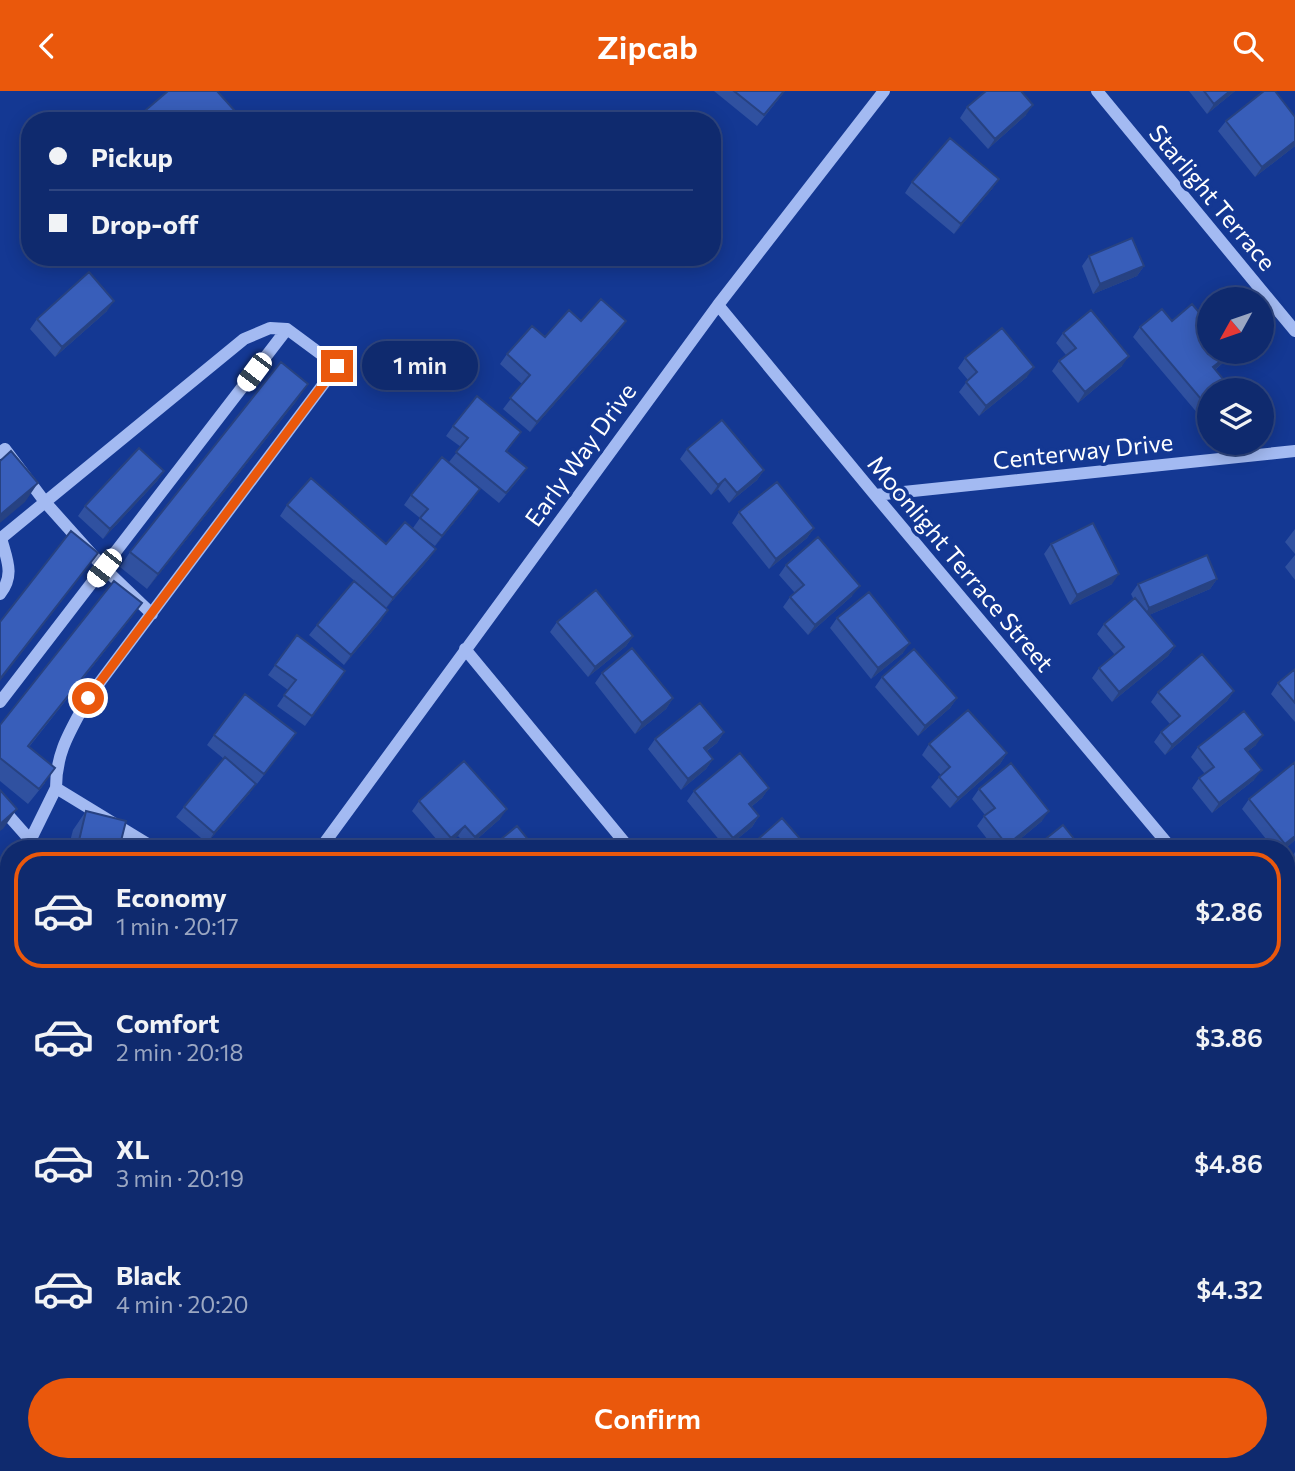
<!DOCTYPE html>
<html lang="en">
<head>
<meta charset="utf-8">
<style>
	body { margin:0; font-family:Commissioner,sans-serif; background:#1d3676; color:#f1f3f6; height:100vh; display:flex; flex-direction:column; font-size:26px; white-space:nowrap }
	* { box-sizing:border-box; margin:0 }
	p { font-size:23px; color:#9ba7c2 }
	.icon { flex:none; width:38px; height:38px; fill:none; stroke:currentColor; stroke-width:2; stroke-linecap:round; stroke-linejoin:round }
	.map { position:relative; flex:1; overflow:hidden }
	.sheet { position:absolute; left:0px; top:749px; width:1295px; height:632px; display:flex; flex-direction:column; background:#0f2a6e; border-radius:28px 28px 0 0; box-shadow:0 4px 18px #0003,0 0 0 2px #2f4681 }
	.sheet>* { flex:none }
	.hud { position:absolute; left:21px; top:21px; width:700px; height:154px; border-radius:28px; box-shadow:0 4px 18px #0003,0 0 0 2px #2f4681; display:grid; align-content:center; height:154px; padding:0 28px; background:#0f2a6e }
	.needle { width:46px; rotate:230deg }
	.fabs { position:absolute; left:1197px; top:196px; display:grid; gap:14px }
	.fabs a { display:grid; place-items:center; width:77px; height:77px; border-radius:50%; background:#0f2a6e; box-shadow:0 4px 18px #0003,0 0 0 2px #2f4681; font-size:35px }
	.end { position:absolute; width:32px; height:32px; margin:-16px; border:9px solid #ea580c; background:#fff; box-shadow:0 0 0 4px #fff }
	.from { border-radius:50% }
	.bubble { position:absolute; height:49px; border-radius:24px; background:#0f2a6e; box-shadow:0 4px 18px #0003,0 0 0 2px #2f4681; font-size:23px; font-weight:600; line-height:49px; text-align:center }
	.car { position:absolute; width:21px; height:42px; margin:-21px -10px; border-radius:9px; box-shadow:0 0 5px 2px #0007; background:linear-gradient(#fff 24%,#345 0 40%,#fff 0 76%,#345 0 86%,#fff 0) }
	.hud b { display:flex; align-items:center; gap:24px; height:66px; font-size:26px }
	.hud b+b { border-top:2px solid #2f4681 }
	.hud i { width:18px; height:18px; background:#f1f3f6 }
	ul { padding:12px 0 0; list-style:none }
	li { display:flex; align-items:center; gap:21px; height:116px; margin:0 14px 10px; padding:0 14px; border:4px solid transparent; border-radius:28px }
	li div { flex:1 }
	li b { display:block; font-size:26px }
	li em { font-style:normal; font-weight:600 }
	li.selected { border-color:#ea580c }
	li>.icon { width:63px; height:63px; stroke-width:1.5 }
	.primary-button { display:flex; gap:14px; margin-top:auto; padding:14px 28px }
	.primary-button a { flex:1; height:80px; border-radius:42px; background:#ea580c; color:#fff; font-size:28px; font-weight:600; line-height:80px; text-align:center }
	header { display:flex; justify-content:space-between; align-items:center; height:91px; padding:0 28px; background:#ea580c; color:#fff; font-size:32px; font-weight:600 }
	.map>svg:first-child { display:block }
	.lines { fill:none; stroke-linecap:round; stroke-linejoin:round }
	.minor { stroke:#a3baf2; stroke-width:12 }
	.major { stroke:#eef2ff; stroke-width:18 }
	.wall { fill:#3051a0 }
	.shaded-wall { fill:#274282 }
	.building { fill:#385eba; stroke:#274282; stroke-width:2 }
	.route { stroke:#ea580c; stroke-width:9 }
	.labels { text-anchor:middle; stroke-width:7; stroke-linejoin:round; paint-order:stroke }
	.street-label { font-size:24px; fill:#fff; stroke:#143893 }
</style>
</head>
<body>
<header><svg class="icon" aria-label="back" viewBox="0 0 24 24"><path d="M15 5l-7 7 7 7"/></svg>Zipcab<svg class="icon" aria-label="search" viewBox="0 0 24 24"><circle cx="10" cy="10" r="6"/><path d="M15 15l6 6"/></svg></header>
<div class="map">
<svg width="1295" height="1380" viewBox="0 0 1295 1380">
	<rect width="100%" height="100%" fill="#143893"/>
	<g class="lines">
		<path class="minor" d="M1097,0L1295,240
			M718,214L875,404L1172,758
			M0,362L5,358L45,411L104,477L152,523
			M875,404L1295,360
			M0,448L244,248L270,237L287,238L337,275L88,607C71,639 56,660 56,697
			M0,503C15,484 7,469 1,447
			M465,558L630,758
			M0,611L287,238
			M0,715L31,750
			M26,758L56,697L156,758
			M124,758L128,741
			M320,758L718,214L884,0
			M0,803L9,788
			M0,821L9,833
			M1286,894L1295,904
			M0,968L9,932
			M0,1142L9,1151
			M1286,1164L1295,1165
			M455,1372L463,1377V1380
			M630,1380L632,1372
			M817,1380L818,1372
			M1021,1380L1022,1372
			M1259,1380V1372"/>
		<path class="major" d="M0,1323L9,1325
			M191,1372L222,1380"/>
	</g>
	<path class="wall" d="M714,0H785L757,35Z
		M1189,0H1235L1207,23Z
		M967,16L1026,24L988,58L960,27Z
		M1226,30L1295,55L1255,86L1218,40Z
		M999,88L992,98L954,143L905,102L912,91Z
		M1089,165L1144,175L1137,185L1093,203L1082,175Z
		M107,220L55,266L30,238L37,228Z
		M581,230L619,240L530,341L503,318L522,293L500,273L507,263Z
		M1172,230L1232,261L1225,270L1215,279L1209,316L1199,324L1133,246L1140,236Z
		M1063,242L1122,275L1078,312L1052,280L1059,270L1066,264L1056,252Z
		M965,267L1027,286L979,325L959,301L968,289L958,277Z
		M298,308L147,498L120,476L130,461Z
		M453,335L521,341L507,360L520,387L499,412L449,371L461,356L446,345Z
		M687,358L764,379L757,389L729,412L718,398L711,404L680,368Z
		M164,380L157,390L103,448L78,425L85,415Z
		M411,404L473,408L435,455L418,442L429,468L386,517L381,530L344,574L309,544L317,534L373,506L280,425L287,414L386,453L413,437L420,427L404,414Z
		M739,421L814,437L807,447L769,478L732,432Z
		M1295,438V463L1285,451Z
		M1051,453L1112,493L1070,514L1044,463Z
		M1295,464V489L1285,476Z
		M786,474L852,505L808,544L783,516L790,506L795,502L779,484Z
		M1217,488L1210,498L1149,524L1175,555L1168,565L1112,611L1092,587L1099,577L1115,564L1097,543L1104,533L1134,509L1131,503L1138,493Z
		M142,512L131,527L29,656L45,692L28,713L0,690V634Z
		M837,527L903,562L871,588L830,537Z
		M557,531L633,545L626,555L588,586L550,541Z
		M297,544L345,580L305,635L277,615L288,599L268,584Z
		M1295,578V631L1271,603L1278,592Z
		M602,582L673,607L666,618L635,643L595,592Z
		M882,586L957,607L950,617L918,645L875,596Z
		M1234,600L1227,610L1165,664L1154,651L1161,641L1170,633L1151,611L1158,601Z
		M724,641L717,652L707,660L713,668L706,678L681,699L648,658L655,648Z
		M296,642L257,693L256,692L249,703L207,752L176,726L184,716L224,668L207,654L214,644Z
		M929,653L1007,662L1000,673L950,717L931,696L941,684L922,664Z
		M1256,654L1247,661L1254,689L1212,722L1192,697L1199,687L1205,683L1191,666L1198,656Z
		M1295,671V749L1285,758H1274L1242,718L1249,708Z
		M769,697L762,707L751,716L759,725L752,736L726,757L687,710L694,700Z
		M979,698L1042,730L1008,758H995L977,735L985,724L972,708Z
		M419,710L500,728L468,756L458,745L444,757L412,720Z
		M86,720L119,758H68L73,739Z
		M1295,761V780L1288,771Z
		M9,993V1113L0,1111V1028Z
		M1295,1021V1103L1294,1105L1286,1096V1029Z
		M842,1372H951L945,1380H938L908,1374L907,1380H840Z
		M1044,1372H1142L1140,1380H1043Z"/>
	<path class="shaded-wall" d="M1230,0H1235L1207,23L1214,13Z
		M1033,14L1026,24L988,58L995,48Z
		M1295,50V55L1255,86L1262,76Z
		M999,88L992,98L954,143L961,133Z
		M1144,175L1137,185L1093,203L1100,193Z
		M114,210L107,220L55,266L62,256Z
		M626,230L619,240L530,341L537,331Z
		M1232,261L1225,270L1206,286L1213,276Z
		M1129,265L1122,275L1078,312L1085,301Z
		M1034,276L1027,286L979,325L986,315Z
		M308,293L298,308L147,498L158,483Z
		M1209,312V316L1199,324L1206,314Z
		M764,379L757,389L729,412L737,402Z
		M164,380L157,390L103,448L110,438Z
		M725,388L718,398L711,404L718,394Z
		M38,392L25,411L0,432V424Z
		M480,398L473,408L435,455L442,445Z
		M814,437L807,447L769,478L776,468Z
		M436,458L429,468L386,517L393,507Z
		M98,462L88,476L0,590V588Z
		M1119,483L1112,493L1070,514L1077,504Z
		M1217,488L1210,498L1142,527L1149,517Z
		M860,495L852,505L808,544L815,534Z
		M142,512L131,527L17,670L28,655Z
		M388,519L381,530L344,574L351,564Z
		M633,545L626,555L588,586L595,576Z
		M910,552L903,562L871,588L878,577Z
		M1175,555L1168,565L1112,611L1119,601Z
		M1234,600L1227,610L1165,664L1172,654Z
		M673,607L666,618L635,643L642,632Z
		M957,607L950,617L918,645L925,635Z
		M724,641L717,652L697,667L704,657Z
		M1263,644L1256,654L1238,668L1245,658Z
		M1007,662L1000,673L950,717L958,707Z
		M713,668L706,678L681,699L688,688Z
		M1262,679L1254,689L1212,722L1219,712Z
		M256,693L249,703L207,752L214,742Z
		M769,697L762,707L742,723L749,713Z
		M17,718L3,738L0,740V733Z
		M507,718L500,728L468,756L475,746Z
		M1049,720L1042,730L1008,758H1005L1007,754Z
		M759,725L752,736L726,757L733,747Z
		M465,735L458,745L444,757L451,747Z
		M1295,745V749L1285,758H1282L1285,753Z
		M0,1088L9,1090V1113L0,1111Z
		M551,1372H604L598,1380Z
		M899,1372H951L945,1380H938Z
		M1202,1372H1221L1219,1375Z"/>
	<path class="building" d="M168,0H217L244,30H133Z
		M734,0H784L764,24Z
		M986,0H1021L1033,14L995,48L967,16Z
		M1204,0H1230L1214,13Z
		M1264,0H1275L1295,26V50L1262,76L1226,30Z
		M950,47L999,88L961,133L912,91Z
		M1132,147L1144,175L1100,193L1089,165Z
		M89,181L114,210L62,256L37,228Z
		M601,208L626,230L537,331L510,307L530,284L507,263L532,235L545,246L569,219L581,230Z
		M1192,213L1209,233V261H1232L1213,276L1229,295L1223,299H1209V312L1206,314L1140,236L1162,218L1172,230Z
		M1091,219L1129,265L1085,301L1059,270L1076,257L1063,242Z
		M1002,237L1034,276L986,315L966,291L977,281L965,267Z
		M281,271L308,293L158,483L130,461Z
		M477,305L521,341L506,360L527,377L506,402L456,361L468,347L453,335Z
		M722,329L764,379L737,402L725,388L718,394L687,358Z
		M139,357L164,380L110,438L85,415Z
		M11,360L38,392L0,424V370Z
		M442,366L480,398L442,445L420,427L428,418L411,404Z
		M311,387L386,453L405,431L436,458L393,507L287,414Z
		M777,391L814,437L776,468L739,421Z
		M1093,432L1119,483L1077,504L1051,453Z
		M71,440L98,462L0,588V531Z
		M818,446L860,495L815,534L790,506L804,494L786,474Z
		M1207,464L1217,488L1149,517L1138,493Z
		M114,490L142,512L28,655L55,677L39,698L0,667V634Z
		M354,490L388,519L351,564L317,534Z
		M596,499L633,545L595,576L557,531Z
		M869,501L910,552L878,577L837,527Z
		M1135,507L1175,555L1119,601L1099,577L1124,556L1104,533Z
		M297,544L345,580L312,625L284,604L296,589L275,574Z
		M632,557L673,607L642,632L602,582Z
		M914,558L957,607L925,635L882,586Z
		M1202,563L1234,600L1172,654L1161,641L1180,625L1158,601Z
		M1295,578V612L1278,592Z
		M245,603L296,642L264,683L214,644Z
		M700,612L724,641L704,657L713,668L688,688L655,648Z
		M968,619L1007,662L958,707L939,686L950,676L929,653Z
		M1244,620L1263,644L1245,658L1262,679L1219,712L1199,687L1214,676L1198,656Z
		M740,662L769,697L749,713L759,725L733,747L694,700Z
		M225,666L256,693L214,742L184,716Z
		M464,670L507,718L475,746L465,735L451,747L419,710Z
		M1295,671V745L1285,753L1249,708Z
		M1011,672L1049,720L1007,754L984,725L995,717L979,698Z
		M0,699L17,718L0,733Z
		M86,720L126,730L119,758H77Z
		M782,727L809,758H747Z
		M1063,734L1082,758H1033Z
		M517,735L536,758H489Z
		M0,895L9,897V906L0,940Z
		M1295,1021V1088L1286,1078V1029Z
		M9,1028V1090L0,1088V1062Z
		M852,1372H909L907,1380H850Z
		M1055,1372H1142L1140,1380H1053Z"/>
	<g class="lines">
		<path class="route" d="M88,607L337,275"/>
	</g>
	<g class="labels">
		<g class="street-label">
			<text transform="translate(1212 107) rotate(50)" y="8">Starlight Terrace</text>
			<text transform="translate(1083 361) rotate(-6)" y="8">Centerway Drive</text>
			<text transform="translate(581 364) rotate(-54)" y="8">Early Way Drive</text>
			<text transform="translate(960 473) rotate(50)" y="8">Moonlight Terrace Street</text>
		</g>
	</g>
</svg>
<div class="fabs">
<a><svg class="needle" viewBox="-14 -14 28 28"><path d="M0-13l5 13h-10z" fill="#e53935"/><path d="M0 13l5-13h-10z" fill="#9ba7c2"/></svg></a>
<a><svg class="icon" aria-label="layers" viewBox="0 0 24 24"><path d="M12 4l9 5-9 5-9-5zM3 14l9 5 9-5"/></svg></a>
</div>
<i class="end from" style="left:88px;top:607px"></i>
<i class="end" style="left:337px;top:275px"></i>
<div class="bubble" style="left:362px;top:250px;width:116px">1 min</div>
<i class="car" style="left:254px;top:281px;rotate:217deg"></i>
<i class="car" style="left:104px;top:477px;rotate:218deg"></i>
<div class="hud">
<b><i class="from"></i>Pickup</b>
<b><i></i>Drop-off</b>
</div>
<section class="sheet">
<ul>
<li class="selected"><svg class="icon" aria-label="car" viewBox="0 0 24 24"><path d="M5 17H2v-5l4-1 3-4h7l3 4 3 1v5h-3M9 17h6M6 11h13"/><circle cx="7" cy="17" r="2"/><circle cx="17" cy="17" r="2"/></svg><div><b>Economy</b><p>1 min · 20:17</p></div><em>$2.86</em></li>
<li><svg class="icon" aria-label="car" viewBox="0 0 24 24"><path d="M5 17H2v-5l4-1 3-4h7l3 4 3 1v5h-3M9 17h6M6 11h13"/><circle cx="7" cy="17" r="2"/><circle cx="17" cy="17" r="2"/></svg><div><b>Comfort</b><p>2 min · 20:18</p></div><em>$3.86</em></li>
<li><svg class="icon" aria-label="car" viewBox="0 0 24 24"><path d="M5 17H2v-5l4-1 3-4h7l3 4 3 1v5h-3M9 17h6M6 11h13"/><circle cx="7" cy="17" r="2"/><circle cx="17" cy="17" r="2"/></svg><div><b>XL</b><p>3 min · 20:19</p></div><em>$4.86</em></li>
<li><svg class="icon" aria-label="car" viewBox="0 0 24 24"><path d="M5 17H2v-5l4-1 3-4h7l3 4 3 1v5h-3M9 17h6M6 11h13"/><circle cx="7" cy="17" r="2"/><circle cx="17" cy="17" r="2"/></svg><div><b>Black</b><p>4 min · 20:20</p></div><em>$4.32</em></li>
</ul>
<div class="primary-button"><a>Confirm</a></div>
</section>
</div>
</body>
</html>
